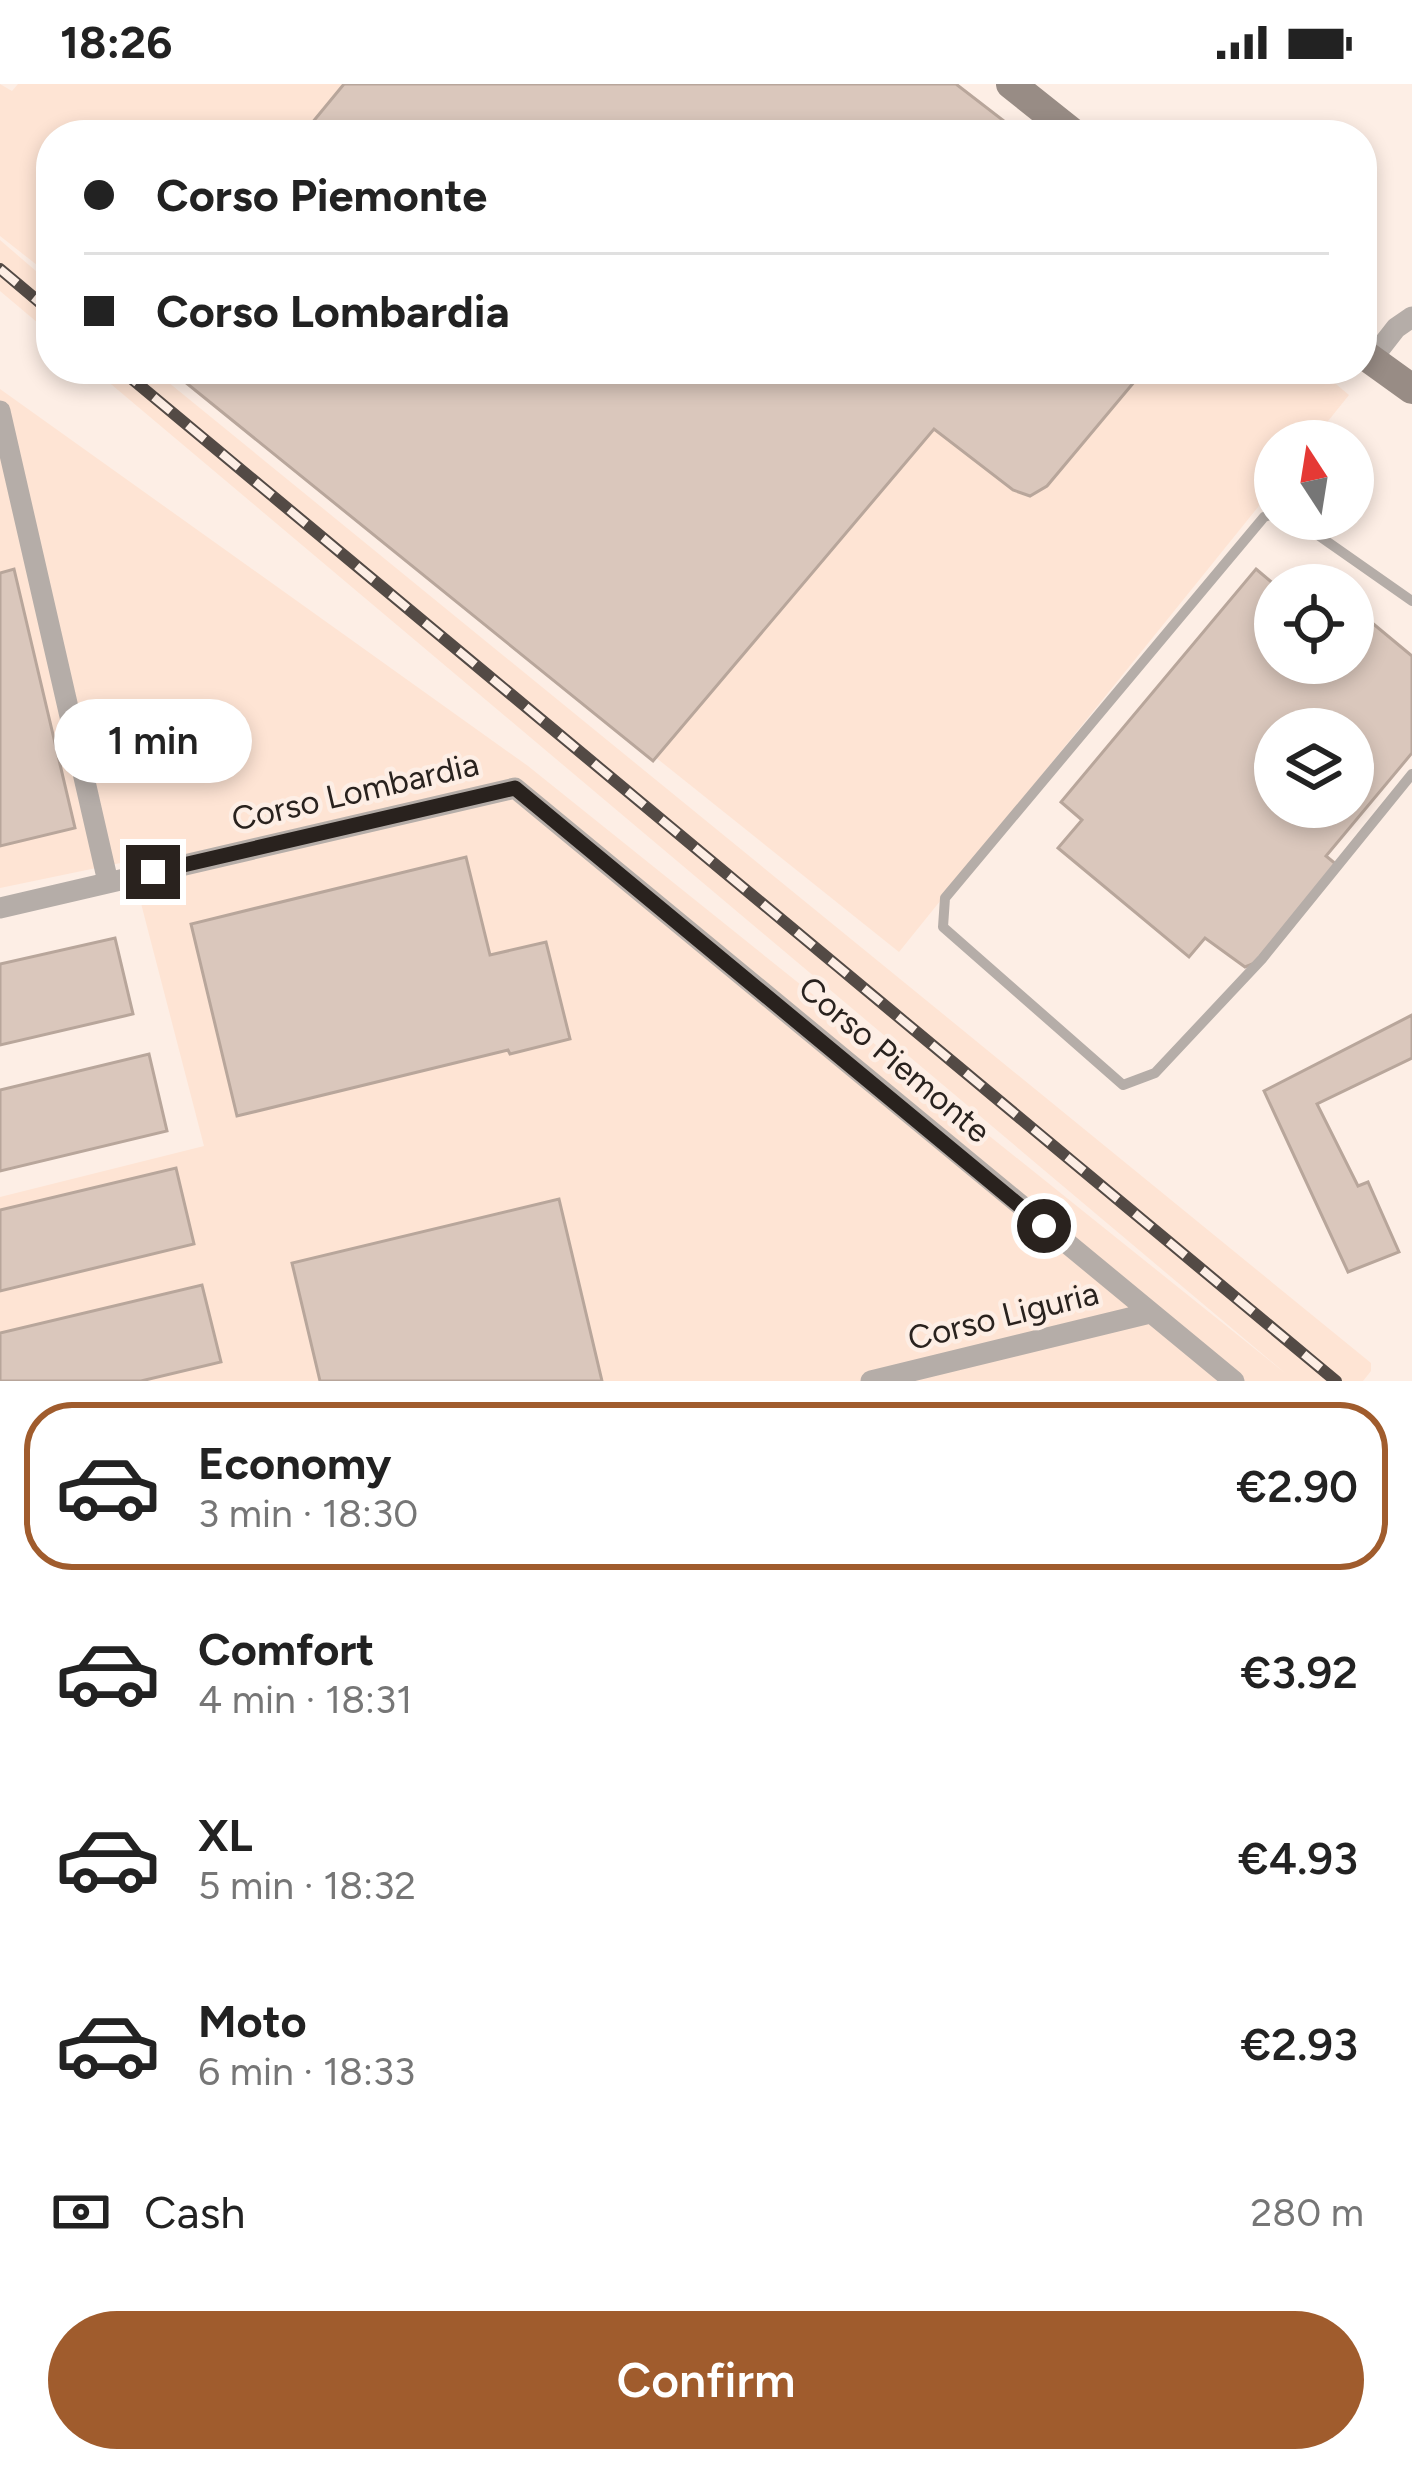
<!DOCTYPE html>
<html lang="en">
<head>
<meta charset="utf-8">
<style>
	body { margin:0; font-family:Figtree,sans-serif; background:#f2f2f2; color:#222; height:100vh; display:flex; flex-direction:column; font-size:45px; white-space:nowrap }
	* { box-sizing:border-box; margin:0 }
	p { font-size:39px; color:#767676 }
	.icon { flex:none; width:66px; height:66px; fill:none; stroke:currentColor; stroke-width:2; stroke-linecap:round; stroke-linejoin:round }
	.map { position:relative; height:1297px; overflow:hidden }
	.drawer { display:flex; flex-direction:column; background:#fff; flex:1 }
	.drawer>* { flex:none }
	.top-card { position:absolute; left:36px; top:36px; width:1341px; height:264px; border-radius:48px; box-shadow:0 6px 18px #0003; display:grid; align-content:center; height:264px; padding:0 48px; background:#fff }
	.needle { width:78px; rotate:348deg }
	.buttons { position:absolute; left:1254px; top:336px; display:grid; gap:24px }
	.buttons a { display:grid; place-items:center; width:120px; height:120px; border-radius:50%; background:#fff; box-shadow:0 6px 18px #0003; font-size:60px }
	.end { position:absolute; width:54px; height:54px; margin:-27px; border:15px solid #29221e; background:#fff; box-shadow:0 0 0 6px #fff }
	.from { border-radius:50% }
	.bubble { position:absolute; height:84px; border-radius:42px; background:#fff; box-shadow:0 6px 18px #0003; font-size:39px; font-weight:600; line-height:84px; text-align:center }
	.top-card b { display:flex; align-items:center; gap:42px; height:114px; font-size:45px }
	.top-card b+b { border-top:3px solid #e0e0e0 }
	.top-card i { width:30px; height:30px; background:#222 }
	ul { padding:21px 0 0; list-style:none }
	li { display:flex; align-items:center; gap:36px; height:168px; margin:0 24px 18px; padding:0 24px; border:6px solid transparent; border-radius:48px }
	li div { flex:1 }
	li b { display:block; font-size:45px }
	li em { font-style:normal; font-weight:600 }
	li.active { border-color:#a05c2d }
	li>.icon { width:108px; height:108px; stroke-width:1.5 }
	.pay { display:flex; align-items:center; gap:30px; height:132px; padding:0 48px; font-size:45px }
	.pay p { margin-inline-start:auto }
	.primary-button { display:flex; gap:24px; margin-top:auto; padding:24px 48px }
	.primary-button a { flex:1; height:138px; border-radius:72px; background:#a05c2d; color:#fff; font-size:48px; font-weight:600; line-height:138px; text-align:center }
	.status { display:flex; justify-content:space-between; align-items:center; height:84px; padding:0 60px; background:#fff; direction:ltr }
	.status svg { height:33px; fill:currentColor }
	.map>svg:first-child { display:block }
	.built { fill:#fee4d4 }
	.building { fill:#dac7bc; stroke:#b8a69b; stroke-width:3; fill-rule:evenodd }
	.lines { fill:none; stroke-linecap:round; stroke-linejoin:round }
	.lane { stroke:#b5ada8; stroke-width:10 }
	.street { stroke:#b5ada8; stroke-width:21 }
	.secondary { stroke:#988c85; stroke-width:30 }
	.rail-casing { stroke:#534a45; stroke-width:12 }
	.rail { stroke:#fdeee5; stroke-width:8; stroke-dasharray:22; stroke-linecap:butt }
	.route { stroke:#29221e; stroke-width:15 }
	.labels { text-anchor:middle; stroke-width:9; stroke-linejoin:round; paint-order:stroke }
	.street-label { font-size:33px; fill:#29221e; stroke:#fdeee5 }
</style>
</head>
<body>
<div class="status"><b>18:26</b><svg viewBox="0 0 49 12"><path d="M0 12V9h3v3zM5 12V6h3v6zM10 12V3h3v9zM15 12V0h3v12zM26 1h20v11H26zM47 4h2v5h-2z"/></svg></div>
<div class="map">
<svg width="1412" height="1297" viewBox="0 0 1412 1297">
	<rect width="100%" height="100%" fill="#fdeee5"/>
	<path class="built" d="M0,0L12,7L18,0H956L1022,51H51V192L0,152Z
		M0,156L51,200V250L0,207Z
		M93,285H152L1371,1279V1287L1363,1297H0V1113L204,1062L130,777L0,804V305L528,682L1285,1289Z
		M170,285H1318L1349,311L1312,357H1275V402L899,868Z"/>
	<path class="building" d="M344,0H956L1022,51H302Z
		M169,285H1145L1047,402L1030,412L1013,406L934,345L653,677Z
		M14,485L75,744L0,762V489Z
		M1256,485L1275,501V579H1353V523L1412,572V669L1326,772L1337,781L1255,879L1245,883L1205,854L1189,873L1058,764L1082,736L1061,718ZM1275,645H1353V723H1275Z
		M466,773L490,871L546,858L570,955L510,970L508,966L237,1032L191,840Z
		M115,854L133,930L0,961V880Z
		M1412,931V974L1317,1020L1358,1102L1368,1098L1399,1168L1348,1188L1264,1007Z
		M149,970L167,1047L0,1087V1006Z
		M176,1084L194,1160L0,1207V1126Z
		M559,1115L602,1297H320L292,1179Z
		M202,1201L221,1278L141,1297H0V1249Z"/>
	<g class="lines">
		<path class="lane" d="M1275,429L1264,433L945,814L943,843L1123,1001L1155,989L1262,875L1412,690
			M1295,435L1412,517"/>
		<path class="street" d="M1371,276L1396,244L1412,233
			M0,327L108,798
			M0,824L515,704L1234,1297
			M871,1297L1150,1229"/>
		<path class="secondary" d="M1011,0L1075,51
			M1362,269L1412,305"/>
		<defs>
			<path id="rail" d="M0,185L51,228
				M120,285L1336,1297"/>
		</defs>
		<use href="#rail" class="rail-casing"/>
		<use href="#rail" class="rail"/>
	</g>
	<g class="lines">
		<path class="route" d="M153,788L515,704L1044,1142"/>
	</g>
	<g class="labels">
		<g class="street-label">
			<text transform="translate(355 707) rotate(-13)" y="12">Corso Lombardia</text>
			<text transform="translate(895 975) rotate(40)" y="12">Corso Piemonte</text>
			<text transform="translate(1003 1231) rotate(-14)" y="12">Corso Liguria</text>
		</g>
	</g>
</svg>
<div class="buttons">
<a><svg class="needle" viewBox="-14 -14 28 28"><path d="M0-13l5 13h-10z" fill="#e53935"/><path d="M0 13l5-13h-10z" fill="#767676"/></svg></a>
<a><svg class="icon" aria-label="locate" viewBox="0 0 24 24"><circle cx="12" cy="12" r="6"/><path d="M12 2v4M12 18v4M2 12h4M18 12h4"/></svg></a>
<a><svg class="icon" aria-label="layers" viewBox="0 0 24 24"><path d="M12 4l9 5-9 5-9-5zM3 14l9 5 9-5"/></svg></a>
</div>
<i class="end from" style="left:1044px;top:1142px"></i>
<i class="end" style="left:153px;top:788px"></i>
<div class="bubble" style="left:54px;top:615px;width:198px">1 min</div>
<div class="top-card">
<b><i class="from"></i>Corso Piemonte</b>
<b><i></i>Corso Lombardia</b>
</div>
</div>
<section class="drawer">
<ul>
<li class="active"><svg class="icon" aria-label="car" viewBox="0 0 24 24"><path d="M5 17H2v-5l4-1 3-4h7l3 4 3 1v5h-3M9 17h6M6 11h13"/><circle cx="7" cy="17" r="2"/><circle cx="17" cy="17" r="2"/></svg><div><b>Economy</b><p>3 min · 18:30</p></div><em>€2.90</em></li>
<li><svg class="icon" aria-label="car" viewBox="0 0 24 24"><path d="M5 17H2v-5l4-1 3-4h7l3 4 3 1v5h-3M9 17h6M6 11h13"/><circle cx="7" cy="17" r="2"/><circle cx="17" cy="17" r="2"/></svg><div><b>Comfort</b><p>4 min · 18:31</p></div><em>€3.92</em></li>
<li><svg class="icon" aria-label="car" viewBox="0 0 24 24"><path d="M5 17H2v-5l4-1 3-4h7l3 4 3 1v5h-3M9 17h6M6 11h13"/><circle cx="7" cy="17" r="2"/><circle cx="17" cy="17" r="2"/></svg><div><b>XL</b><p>5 min · 18:32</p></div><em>€4.93</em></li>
<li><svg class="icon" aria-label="car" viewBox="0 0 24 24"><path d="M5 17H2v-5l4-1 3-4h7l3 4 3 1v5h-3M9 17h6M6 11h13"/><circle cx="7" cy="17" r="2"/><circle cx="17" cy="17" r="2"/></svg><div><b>Moto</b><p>6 min · 18:33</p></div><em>€2.93</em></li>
</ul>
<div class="pay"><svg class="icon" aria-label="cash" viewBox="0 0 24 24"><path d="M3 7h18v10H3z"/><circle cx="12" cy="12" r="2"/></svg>Cash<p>280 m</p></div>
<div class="primary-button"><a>Confirm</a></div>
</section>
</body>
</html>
